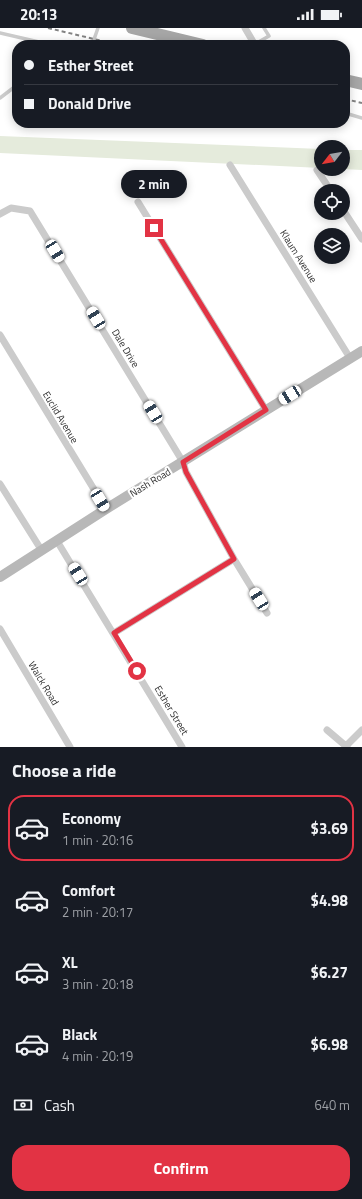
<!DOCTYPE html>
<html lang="en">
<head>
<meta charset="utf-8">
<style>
	body { margin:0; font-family:"Titillium Web",sans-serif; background:#242831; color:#f1f3f6; height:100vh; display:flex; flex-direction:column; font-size:15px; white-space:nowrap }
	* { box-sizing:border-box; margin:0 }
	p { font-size:13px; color:#9ea1a6 }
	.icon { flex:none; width:22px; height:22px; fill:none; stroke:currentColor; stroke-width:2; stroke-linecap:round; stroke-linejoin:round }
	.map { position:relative; height:719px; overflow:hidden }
	.side { display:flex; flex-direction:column; background:#171b24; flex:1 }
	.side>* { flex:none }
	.banner { position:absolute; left:12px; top:12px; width:338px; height:88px; border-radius:16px; box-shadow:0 2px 10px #0003; display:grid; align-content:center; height:88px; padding:0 12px; background:#171b24 }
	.needle { width:26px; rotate:239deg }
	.fabs { position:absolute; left:314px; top:112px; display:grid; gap:8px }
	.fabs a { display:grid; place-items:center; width:36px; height:36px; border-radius:50%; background:#171b24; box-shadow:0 2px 10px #0003; font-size:20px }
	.end { position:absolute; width:18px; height:18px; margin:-9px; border:5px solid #e23344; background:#fff; box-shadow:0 0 0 2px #fff }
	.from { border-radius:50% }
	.bubble { position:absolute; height:28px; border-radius:14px; background:#171b24; box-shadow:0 2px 10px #0003; font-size:13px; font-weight:700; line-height:28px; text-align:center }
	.car { position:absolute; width:12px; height:24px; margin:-12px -6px; border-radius:5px; box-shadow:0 0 3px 1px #0007; background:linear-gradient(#fff 24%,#345 0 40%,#fff 0 76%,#345 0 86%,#fff 0) }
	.banner b { display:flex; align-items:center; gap:14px; height:38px; font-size:15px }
	.banner b+b { border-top:1px solid #363941 }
	.banner i { width:10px; height:10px; background:#f1f3f6 }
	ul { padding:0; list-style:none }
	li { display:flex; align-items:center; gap:12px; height:66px; margin:0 8px 6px; padding:0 4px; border:2px solid transparent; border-radius:16px }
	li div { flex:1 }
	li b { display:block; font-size:15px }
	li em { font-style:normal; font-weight:700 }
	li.active { border-color:#e23344 }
	li>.icon { width:36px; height:36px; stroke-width:1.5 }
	h2 { padding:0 12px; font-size:18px; line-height:48px }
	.pay { display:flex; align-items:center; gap:10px; height:44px; padding:0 12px; font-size:15px }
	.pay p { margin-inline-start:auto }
	.primary-button { display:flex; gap:8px; margin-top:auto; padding:8px 12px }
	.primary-button a { flex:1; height:46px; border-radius:16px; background:#e23344; color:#fff; font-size:16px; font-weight:700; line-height:46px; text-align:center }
	.status { display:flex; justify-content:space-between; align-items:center; height:28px; padding:0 20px; background:#171b24; direction:ltr }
	.status svg { height:11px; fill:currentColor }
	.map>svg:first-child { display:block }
	.green { fill:#e5ebdc }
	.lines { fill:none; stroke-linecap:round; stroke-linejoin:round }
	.lane { stroke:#cbcbcb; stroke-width:3.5 }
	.street { stroke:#cbcbcb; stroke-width:7 }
	.secondary { stroke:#b8b8b8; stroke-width:10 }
	.primary { stroke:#a6a6a6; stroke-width:12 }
	.rail { stroke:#838383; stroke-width:2; stroke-dasharray:4 3; stroke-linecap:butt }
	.route { stroke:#e23344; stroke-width:5 }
	.labels { text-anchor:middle; stroke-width:4; stroke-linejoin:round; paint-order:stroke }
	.street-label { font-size:10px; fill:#2e2e2e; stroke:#fff }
</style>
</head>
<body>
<div class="status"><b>20:13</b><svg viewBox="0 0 49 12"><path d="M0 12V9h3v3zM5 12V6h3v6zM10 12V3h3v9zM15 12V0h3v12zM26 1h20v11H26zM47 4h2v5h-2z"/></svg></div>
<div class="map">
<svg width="362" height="719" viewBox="0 0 362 719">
	<rect width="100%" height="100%" fill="#fff"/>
	<path class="green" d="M0,108L321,121V140L0,125Z
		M343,122H362V142L343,141Z"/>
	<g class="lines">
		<path class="lane" d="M0,5L52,17
			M255,16L269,8L264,0
			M92,17L98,0
			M0,70L17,57
			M345,85L362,90"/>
		<path class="street" d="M245,0L255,17
			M230,137L350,330
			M317,142L331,163
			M138,174L266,382
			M343,182L362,211
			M0,186L11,180L30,183L183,434L186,444L234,531L267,585
			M0,307L106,481
			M0,456L42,523
			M57,513L182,719
			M0,601L70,719
			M114,605L234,531
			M327,702L347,719
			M346,718L362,702"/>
		<path class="secondary" d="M0,549L106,481L362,323"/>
		<path class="primary" d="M132,0L203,17
			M345,52L362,56"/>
		<path class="rail" d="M48,0L119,17
			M345,71L362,75"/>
	</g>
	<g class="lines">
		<path class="route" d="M137,643L114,605L234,531L186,444L183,434L266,382L154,200"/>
	</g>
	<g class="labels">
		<g class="street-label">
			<text transform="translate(299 228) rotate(58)" y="4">Klaum Avenue</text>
			<text transform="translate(126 320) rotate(59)" y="4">Dale Drive</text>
			<text transform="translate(61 389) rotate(59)" y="4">Euclid Avenue</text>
			<text transform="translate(150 454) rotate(-31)" y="4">Nash Road</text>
			<text transform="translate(44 655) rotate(59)" y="4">Walck Road</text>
			<text transform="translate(172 682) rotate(59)" y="4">Esther Street</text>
		</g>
	</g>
</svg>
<div class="fabs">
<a><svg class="needle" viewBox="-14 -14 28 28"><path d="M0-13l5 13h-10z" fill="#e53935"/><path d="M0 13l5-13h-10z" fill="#9ea1a6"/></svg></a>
<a><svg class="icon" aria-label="locate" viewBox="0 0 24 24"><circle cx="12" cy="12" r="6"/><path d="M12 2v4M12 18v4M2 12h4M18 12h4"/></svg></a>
<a><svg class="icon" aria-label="layers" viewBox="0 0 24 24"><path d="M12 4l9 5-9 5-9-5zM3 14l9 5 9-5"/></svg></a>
</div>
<i class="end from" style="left:137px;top:643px"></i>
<i class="end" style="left:154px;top:200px"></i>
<div class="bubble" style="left:121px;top:142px;width:66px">2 min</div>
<i class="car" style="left:55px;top:223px;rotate:149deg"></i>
<i class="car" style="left:96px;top:290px;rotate:329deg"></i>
<i class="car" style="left:290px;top:367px;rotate:238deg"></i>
<i class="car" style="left:153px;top:384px;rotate:329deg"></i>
<i class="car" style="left:100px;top:472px;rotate:149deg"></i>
<i class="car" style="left:78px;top:546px;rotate:328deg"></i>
<i class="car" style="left:259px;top:571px;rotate:328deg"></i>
<div class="banner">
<b><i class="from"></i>Esther Street</b>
<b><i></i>Donald Drive</b>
</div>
</div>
<section class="side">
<h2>Choose a ride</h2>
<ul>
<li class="active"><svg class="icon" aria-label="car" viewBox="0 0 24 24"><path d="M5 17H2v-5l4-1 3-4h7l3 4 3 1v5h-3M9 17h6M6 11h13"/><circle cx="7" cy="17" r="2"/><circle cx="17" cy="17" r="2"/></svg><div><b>Economy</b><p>1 min · 20:16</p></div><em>$3.69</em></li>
<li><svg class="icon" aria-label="car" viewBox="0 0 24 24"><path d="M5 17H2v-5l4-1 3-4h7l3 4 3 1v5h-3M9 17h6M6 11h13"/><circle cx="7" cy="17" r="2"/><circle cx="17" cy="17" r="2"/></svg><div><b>Comfort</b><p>2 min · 20:17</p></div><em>$4.98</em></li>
<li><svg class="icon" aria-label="car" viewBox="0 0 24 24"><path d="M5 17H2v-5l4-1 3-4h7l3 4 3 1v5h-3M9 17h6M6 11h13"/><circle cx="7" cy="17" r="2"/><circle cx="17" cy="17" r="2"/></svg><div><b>XL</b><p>3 min · 20:18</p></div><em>$6.27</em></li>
<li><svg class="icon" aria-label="car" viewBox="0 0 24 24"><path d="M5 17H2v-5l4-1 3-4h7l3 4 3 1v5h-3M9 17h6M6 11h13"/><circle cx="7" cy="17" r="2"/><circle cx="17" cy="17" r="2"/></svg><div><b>Black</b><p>4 min · 20:19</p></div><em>$6.98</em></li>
</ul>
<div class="pay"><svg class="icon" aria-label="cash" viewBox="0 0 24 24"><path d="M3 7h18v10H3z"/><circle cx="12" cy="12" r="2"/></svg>Cash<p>640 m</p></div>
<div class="primary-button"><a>Confirm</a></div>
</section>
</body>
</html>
